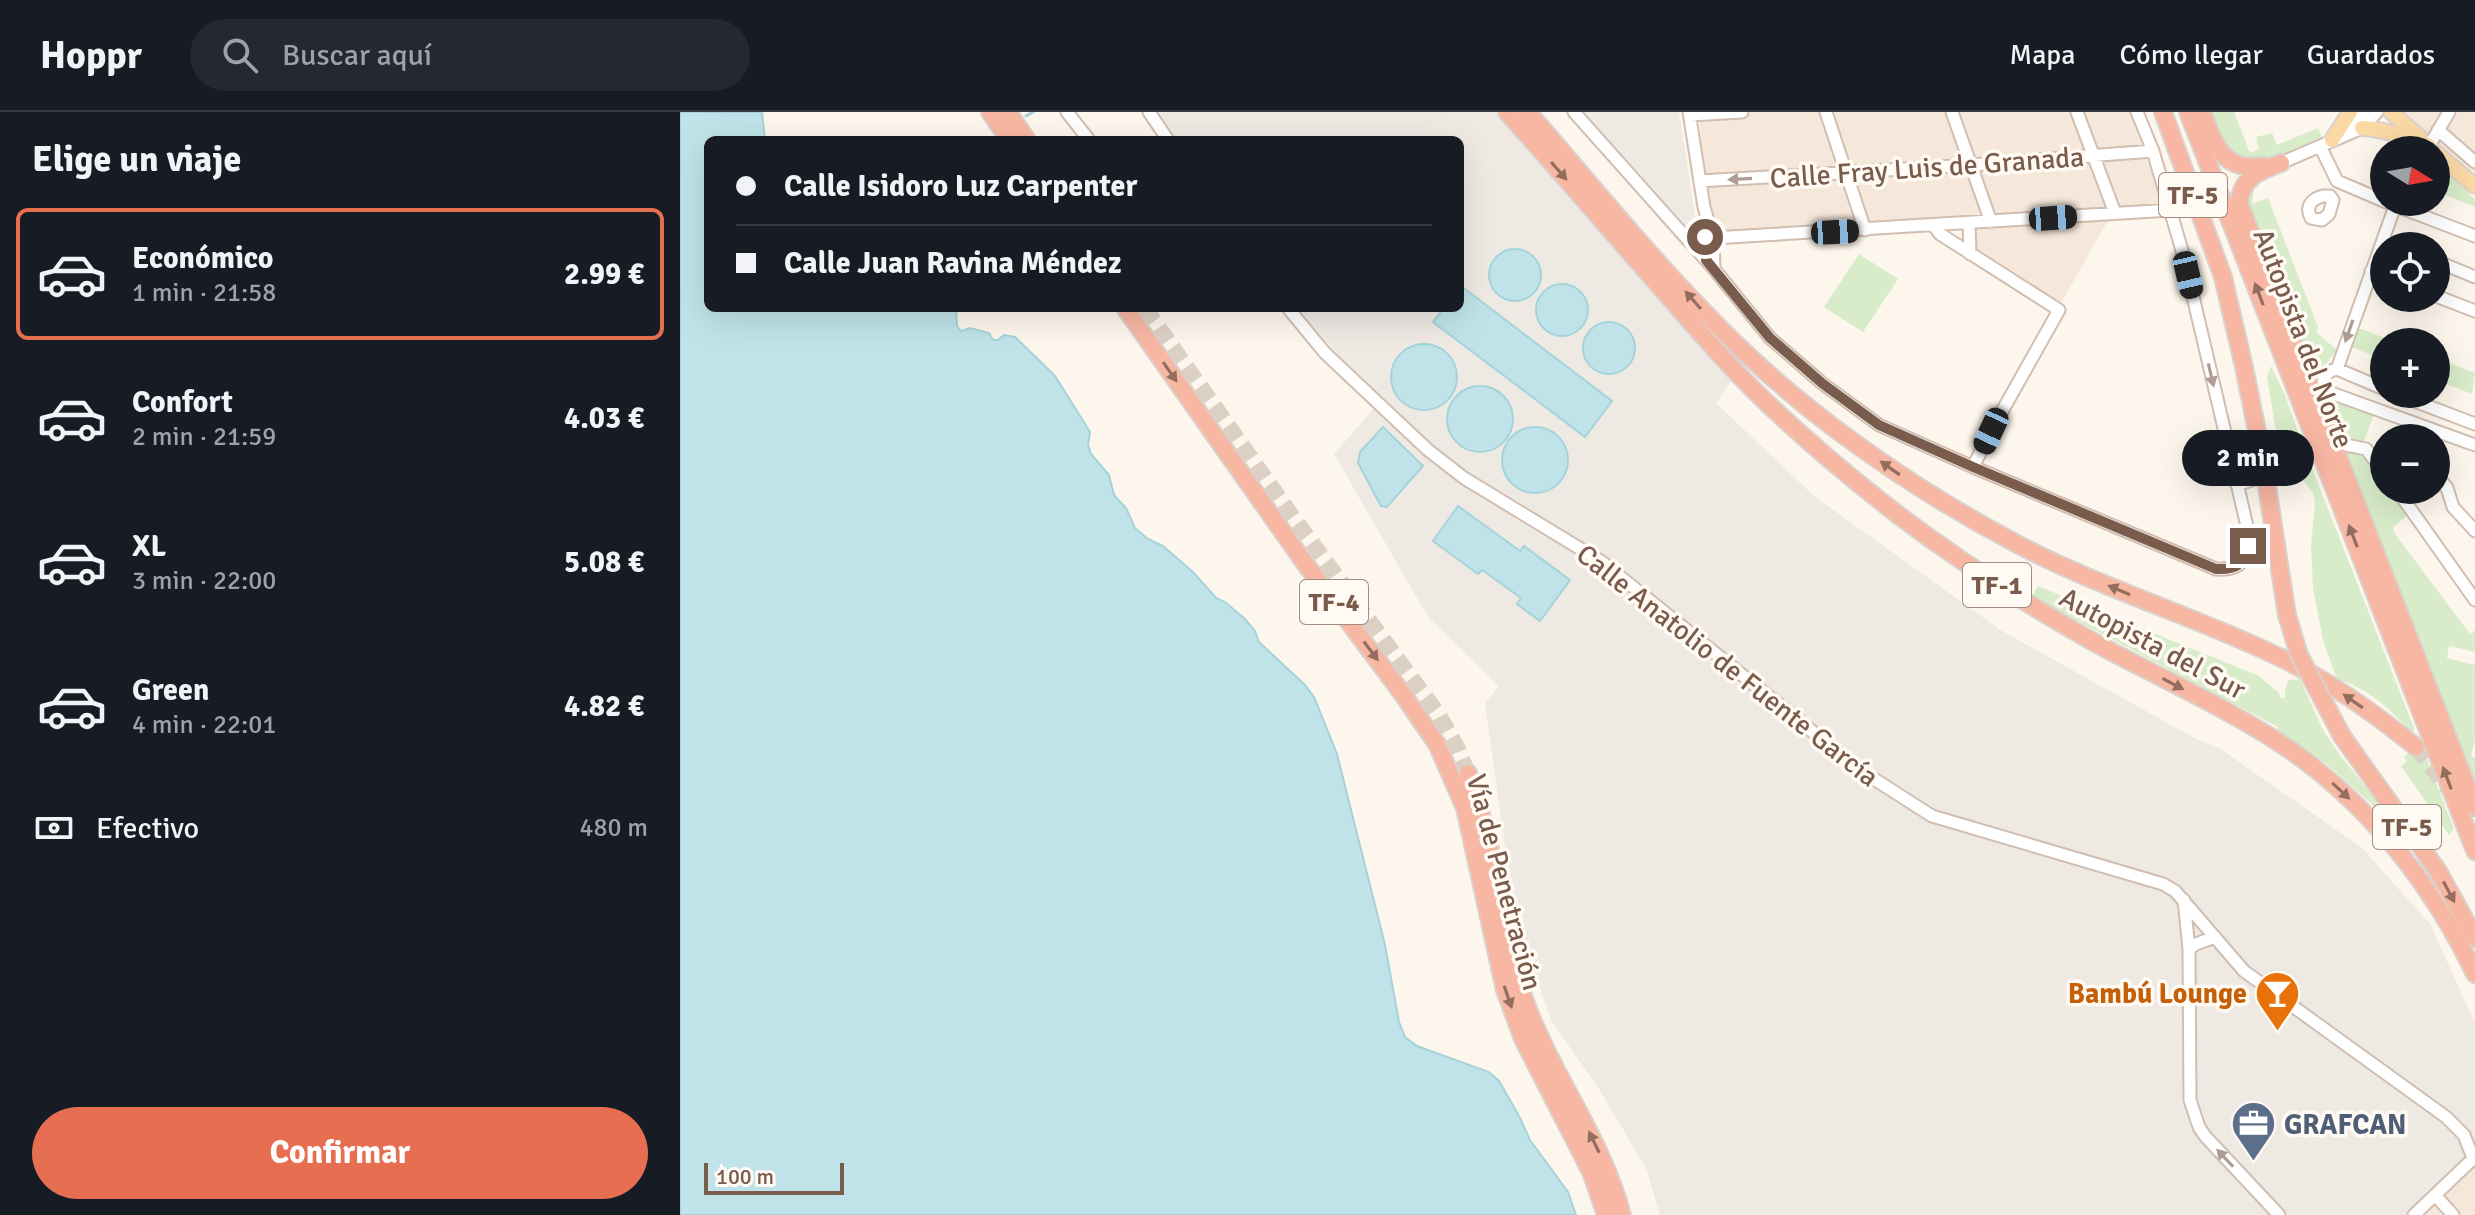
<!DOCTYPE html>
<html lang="es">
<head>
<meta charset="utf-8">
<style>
	body { margin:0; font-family:Signika,sans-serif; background:#242831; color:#f1f3f6; height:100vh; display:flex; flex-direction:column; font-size:30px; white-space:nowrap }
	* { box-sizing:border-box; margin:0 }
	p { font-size:26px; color:#9ea1a6 }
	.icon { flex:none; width:44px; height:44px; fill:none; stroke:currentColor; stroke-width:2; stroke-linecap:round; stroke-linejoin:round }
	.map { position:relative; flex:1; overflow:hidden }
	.details { display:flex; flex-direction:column; background:#171b24; width:680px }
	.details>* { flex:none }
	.top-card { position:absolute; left:24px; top:24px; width:760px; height:176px; border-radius:12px; box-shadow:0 8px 32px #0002; display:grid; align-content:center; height:176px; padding:0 32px; background:#171b24 }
	.needle { width:52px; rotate:101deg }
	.tools { position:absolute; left:1690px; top:24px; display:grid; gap:16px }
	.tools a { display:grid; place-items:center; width:80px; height:80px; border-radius:50%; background:#171b24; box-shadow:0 8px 32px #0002; font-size:40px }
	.scale { position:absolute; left:24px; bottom:20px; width:140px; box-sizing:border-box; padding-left:8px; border:4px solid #7a5c4d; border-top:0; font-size:22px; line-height:28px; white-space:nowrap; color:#7a5c4d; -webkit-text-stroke:6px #fffaf3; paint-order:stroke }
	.end { position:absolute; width:36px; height:36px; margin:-18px; border:10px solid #7a5c4d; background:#fff; box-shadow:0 0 0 4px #fff }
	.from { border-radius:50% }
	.bubble { position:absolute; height:56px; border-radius:28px; background:#171b24; box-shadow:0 8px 32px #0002; font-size:26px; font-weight:700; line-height:56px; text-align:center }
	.car { position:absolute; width:24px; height:48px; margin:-24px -12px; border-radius:10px; box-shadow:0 0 6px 2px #0007; background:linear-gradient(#222 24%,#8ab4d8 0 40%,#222 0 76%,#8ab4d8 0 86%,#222 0) }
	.top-card b { display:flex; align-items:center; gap:28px; height:76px; font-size:30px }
	.top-card b+b { border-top:2px solid #363941 }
	.top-card i { width:20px; height:20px; background:#f1f3f6 }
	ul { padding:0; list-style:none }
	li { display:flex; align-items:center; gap:24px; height:132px; margin:0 16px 12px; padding:0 16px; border:4px solid transparent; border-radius:12px }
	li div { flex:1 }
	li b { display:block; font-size:30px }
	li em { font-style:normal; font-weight:700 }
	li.selected { border-color:#e76f51 }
	li>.icon { width:72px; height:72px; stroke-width:1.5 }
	h2 { padding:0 32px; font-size:36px; line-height:96px }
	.pay { display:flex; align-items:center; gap:20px; height:88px; padding:0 32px; font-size:30px }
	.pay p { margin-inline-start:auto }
	.action { display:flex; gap:16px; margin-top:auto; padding:16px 32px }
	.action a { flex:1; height:92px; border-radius:48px; background:#e76f51; color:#fff; font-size:32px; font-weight:700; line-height:92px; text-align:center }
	header { display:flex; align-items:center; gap:48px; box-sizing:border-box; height:112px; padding:0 40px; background:#171b24; border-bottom:2px solid #363941 }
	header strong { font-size:38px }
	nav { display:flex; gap:44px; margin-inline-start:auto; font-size:28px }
	.search { width:560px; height:72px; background:#242831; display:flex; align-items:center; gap:20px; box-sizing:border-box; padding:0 28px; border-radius:44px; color:#9ea1a6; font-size:30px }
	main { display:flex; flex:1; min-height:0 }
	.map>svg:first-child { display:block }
	.residential { fill:#f5e8da }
	.industrial { fill:#efe9e4 }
	.green { fill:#d8ecc9 }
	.water { fill:#bfe3e8; stroke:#a5d3da; stroke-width:2 }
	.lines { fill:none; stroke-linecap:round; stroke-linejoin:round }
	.stream { stroke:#a5d3da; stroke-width:3 }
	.highway-tunnel { stroke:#dcd0c4; stroke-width:16; stroke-dasharray:16 8; stroke-linecap:butt }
	.minor-casing { stroke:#d1beb0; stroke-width:15 }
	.major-casing { stroke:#dad1cd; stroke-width:18 }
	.highway-casing { stroke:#dad1cd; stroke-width:20 }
	.minor { stroke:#fff; stroke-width:11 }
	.major { stroke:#fbd9a5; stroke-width:14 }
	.highway { stroke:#f7b7a3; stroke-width:16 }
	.highway-bridge-casing { stroke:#dad1cd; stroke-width:20; stroke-linecap:butt }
	.highway-bridge { stroke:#f7b7a3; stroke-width:16 }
	.oneway { fill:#936e5e }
	.oneway2 { fill:#af9d94 }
	.route { stroke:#7a5c4d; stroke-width:10 }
	.labels { text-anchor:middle; stroke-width:7; stroke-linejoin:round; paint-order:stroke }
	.shield { fill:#fffaf3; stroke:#a28b7f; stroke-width:2 }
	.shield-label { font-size:26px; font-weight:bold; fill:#7a5c4d }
	.street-label { font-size:28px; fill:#7a5c4d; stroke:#fffaf3 }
	.food-label { font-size:28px; font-weight:bold; fill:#c56008; stroke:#fffaf3; text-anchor:end }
	.service-label { font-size:28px; font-weight:bold; fill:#4e5e75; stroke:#fffaf3; text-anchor:start }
</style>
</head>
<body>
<header>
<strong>Hoppr</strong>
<div class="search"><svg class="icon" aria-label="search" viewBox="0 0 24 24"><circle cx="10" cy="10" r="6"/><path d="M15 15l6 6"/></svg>Buscar aquí</div>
<nav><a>Mapa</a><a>Cómo llegar</a><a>Guardados</a></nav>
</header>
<main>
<section class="details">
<h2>Elige un viaje</h2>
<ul>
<li class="selected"><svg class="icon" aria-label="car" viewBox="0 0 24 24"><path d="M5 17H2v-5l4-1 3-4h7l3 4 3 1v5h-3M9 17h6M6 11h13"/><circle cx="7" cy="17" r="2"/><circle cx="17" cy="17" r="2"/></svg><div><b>Económico</b><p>1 min · 21:58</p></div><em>2.99 €</em></li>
<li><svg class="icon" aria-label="car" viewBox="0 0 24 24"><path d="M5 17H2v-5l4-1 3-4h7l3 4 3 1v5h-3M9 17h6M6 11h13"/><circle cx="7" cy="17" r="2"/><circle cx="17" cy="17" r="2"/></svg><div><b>Confort</b><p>2 min · 21:59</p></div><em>4.03 €</em></li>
<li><svg class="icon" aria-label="car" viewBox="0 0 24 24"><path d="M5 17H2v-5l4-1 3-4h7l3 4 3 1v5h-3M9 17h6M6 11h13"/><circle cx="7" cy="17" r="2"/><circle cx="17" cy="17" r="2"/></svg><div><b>XL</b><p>3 min · 22:00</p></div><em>5.08 €</em></li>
<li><svg class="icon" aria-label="car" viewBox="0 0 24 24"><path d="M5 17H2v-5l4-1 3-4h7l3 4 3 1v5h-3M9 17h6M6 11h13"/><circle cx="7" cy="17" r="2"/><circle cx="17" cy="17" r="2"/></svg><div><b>Green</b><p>4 min · 22:01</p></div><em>4.82 €</em></li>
</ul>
<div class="pay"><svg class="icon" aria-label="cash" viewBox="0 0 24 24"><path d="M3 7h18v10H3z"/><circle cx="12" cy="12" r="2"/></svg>Efectivo<p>480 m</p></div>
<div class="action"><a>Confirmar</a></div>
</section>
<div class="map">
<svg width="1795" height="1103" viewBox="0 0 1795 1103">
	<rect width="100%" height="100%" fill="#fdf6ec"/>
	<path class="residential" d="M1018,0H1450L1484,96H1435L1380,193L1291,135V107L1033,122Z
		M1711,0H1795V74Z
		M1795,1053V1103H1744Z"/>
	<path class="industrial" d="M477,0H819L1054,265L1036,291L1134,384L1322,519L1518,628L1539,636L1682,736L1750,812L1795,911V1045L1734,1103H980L966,1056L919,977L872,910L835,806L805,591L819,574L748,505L654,342L703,286L675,262L616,196H780V28H496Z
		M885,0H999L1017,115L1003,135Z"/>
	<path class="green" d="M1530,0H1554L1570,41L1579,37L1576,25L1592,21L1597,33L1638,16L1642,25C1616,35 1563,69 1544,35C1538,25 1534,11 1530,0Z
		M1768,58L1795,88V95L1756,79V60Z
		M1577,70L1579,73L1574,77L1572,92L1588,86L1638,215L1637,221L1657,238L1637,263L1633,264L1568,93V82Z
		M1179,142L1218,167L1183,220L1144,195Z
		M1679,216L1715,230H1704V248L1672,235Z
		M1756,246L1795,261L1792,282L1756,268Z
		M1591,254L1605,283L1623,334L1603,339L1599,338L1587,265Z
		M1643,281L1694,302L1683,332L1677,328L1661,329Z
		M1671,339C1687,345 1704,361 1704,378H1710L1727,403L1713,416L1715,422L1790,522L1795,518V540L1769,534L1767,546L1795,553V629L1791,644L1795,646V676L1665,340Z
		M1632,356L1734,616V619H1730C1712,599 1685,573 1657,568L1643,528L1633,476L1631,434L1635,390L1633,381L1621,365L1623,360Z
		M1358,474L1579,564L1599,581L1600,586H1605V577L1609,568L1620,567L1642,616L1659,642L1700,693L1696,696L1648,653L1597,618L1598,615L1377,498L1353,483Z
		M1740,629L1774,717L1769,723L1721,654L1727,649L1724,645Z"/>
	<path class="water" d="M0,0H82L85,28H28V196H276L277,214L281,219L290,216L309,221L313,228H318L324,223L335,225L375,264L410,320L408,333L411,342L429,363L434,383L446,396L455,416L468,427L483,434L513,460L536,486L545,490L565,507L575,519L579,530L624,572L634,585L657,642L705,833L719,910L725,925L737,934L809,960L819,969L839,1004L850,1028L888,1080L896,1103H0Z
		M809 163a26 26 0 1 1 52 0a26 26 0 1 1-52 0Z
		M856 198a26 26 0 1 1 52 0a26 26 0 1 1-52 0Z
		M781,174L932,289L905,325L753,210L764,196H780Z
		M903 236a26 26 0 1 1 52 0a26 26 0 1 1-52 0Z
		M711 265a33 33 0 1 1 66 0a33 33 0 1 1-66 0Z
		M767 307a33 33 0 1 1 66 0a33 33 0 1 1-66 0Z
		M703,315L743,354L707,395L701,394L678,351L680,340Z
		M822 348a33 33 0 1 1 66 0a33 33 0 1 1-66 0Z
		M778,394L840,439L844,434L890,468L860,509L837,492L841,486L802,458L798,462L753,429Z"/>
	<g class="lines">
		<path class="stream" d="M346,4L353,0
			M299,28L303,26"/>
		<path class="highway-tunnel" d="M465,196L610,401L759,603L777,635L788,661
			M1736,635L1795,712"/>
		<defs>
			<path id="minor" d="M387,0L409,28
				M469,0L488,28
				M894,0L1034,157L1090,226L1143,272L1199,313L1293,355L1536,457C1569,459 1568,440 1567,414L1503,142L1473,39L1457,0
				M1009,0L1024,95L1033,126L1034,157
				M1146,0L1185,118
				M1272,0L1311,110
				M1397,0L1435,101
				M1010,3L1062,0
				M1664,16L1683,0
				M1758,18L1795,50
				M1640,34L1657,69L1704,89
				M1749,34L1769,0
				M1601,51L1682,16L1697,0
				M1020,69L1291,53L1473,39
				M1643,84H1650L1653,88L1649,102L1642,108L1631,106C1625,95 1631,87 1643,84Z
				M1706,90L1795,124
				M1289,112L1290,142
				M1254,114L1260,122L1379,198L1311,319L1293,355
				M1033,126L1491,98
				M1756,149L1795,165
				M1691,159L1704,164
				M1756,184L1795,199
				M608,196L645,241L748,338L784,366L922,450L1180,658L1252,704L1483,772L1495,779L1564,859L1766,1005L1784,1023L1793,1046
				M1657,257L1715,94
				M1704,277L1657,257C1645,260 1640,267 1646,278L1654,282L1795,333
				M1716,282L1795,312
				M1666,333L1686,337L1704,360
				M1606,357L1623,349
				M1756,362L1767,376L1773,395L1795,419
				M1557,373L1575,367
				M1717,378L1795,488
				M1504,788L1509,837L1510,988L1519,1015L1525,1024L1599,1103
				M1509,837L1516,832L1535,825
				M1755,1083L1773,1103
				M1734,1103L1795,1045"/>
			<path id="major" d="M1711,0L1741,27
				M1682,16C1705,17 1727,26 1749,34
				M1652,28L1670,0
				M1756,41L1795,74"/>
			<path id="highway" d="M310,0L329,28
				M328,0L347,28
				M827,0C877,56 926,113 975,169C1011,210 1047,253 1087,291C1128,330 1172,367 1217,402C1279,449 1343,490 1410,528C1477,565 1550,596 1613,640C1692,696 1753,774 1795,862
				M848,0C906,67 962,136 1024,200C1113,294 1225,373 1339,433C1421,476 1511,503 1595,543C1645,566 1693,600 1736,635
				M1483,0L1543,165L1564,255L1583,349L1607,503
				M1508,0L1795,739
				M1522,0C1535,32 1542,60 1583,54
				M1601,51C1579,59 1562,65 1559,91L1795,695
				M445,196L624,450L722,581L757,632L785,696L825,878L843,927L911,1060L926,1103
				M1662,624L1758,759L1795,826
				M788,661C803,704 813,747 822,791C829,825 834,860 846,892C873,965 922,1027 942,1103"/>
		</defs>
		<use href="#minor" class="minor-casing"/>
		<use href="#major" class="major-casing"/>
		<use href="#highway" class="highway-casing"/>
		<use href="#minor" class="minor"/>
		<use href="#major" class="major"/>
		<use href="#highway" class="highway"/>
		<defs>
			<path id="highway-bridge" d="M1607,503L1619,543L1662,624"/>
		</defs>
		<use href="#highway-bridge" class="highway-bridge-casing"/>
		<use href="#highway-bridge" class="highway-bridge"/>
	</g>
	<defs><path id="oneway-solid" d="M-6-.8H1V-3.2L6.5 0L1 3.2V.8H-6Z" transform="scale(2)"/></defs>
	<g class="oneway">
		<use href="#oneway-solid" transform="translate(879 59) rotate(49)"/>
		<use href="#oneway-solid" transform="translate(1579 182) rotate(-111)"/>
		<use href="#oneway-solid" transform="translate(1013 188) rotate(-131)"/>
		<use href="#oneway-solid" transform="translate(490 260) rotate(55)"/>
		<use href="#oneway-solid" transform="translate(1210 356) rotate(-145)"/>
		<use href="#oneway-solid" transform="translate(1673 424) rotate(-111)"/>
		<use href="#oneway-solid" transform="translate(1439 478) rotate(-157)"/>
		<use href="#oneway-solid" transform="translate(691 539) rotate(53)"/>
		<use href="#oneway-solid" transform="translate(1493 572) rotate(28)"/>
		<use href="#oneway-solid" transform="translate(1673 589) rotate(-145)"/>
		<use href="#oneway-solid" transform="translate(1767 666) rotate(-111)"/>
		<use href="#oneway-solid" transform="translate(1661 679) rotate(43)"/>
		<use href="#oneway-solid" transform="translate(1769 780) rotate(62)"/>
		<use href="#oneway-solid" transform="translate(828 885) rotate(71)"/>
		<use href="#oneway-solid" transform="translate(914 1030) rotate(-116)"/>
	</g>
	<g class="oneway2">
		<use href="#oneway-solid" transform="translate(1060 67) rotate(177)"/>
		<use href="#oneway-solid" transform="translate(1669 219) rotate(109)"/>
		<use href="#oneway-solid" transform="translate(1531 263) rotate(77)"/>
		<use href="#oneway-solid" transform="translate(1545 1046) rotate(-133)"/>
	</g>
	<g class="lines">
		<path class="route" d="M1025,125L1026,148L1090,226L1143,272L1199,313L1293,355L1536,457C1558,458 1560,454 1568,434"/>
	</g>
	<defs>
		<symbol id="bar-pin" viewBox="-11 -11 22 30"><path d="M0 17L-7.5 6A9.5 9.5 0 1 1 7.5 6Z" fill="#e8710a" stroke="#fffaf3"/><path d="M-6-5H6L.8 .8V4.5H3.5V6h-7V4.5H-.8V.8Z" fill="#fff"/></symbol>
		<symbol id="office-pin" viewBox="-11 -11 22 30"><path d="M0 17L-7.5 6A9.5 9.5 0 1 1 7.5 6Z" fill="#5c6f8a" stroke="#fffaf3"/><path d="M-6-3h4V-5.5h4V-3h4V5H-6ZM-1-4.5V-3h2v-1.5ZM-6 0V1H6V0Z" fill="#fff"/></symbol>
	</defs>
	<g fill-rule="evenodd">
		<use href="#bar-pin" x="1572" y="856" width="51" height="69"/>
		<use href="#office-pin" x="1548" y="986" width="51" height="69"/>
	</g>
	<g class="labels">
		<g class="shield">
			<rect x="1479" y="61" width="68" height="44" rx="6"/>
			<rect x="1283" y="451" width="68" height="44" rx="6"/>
			<rect x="620" y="468" width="68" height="44" rx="6"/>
			<rect x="1693" y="693" width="68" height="44" rx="6"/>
		</g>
		<g class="shield-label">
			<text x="1513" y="92">TF-5</text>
			<text x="1317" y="482">TF-1</text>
			<text x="654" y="499">TF-4</text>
			<text x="1727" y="724">TF-5</text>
		</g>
		<g class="street-label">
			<text transform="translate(1247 55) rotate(-4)" y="10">Calle Fray Luis de Granada</text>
			<text transform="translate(1624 226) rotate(69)" y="10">Autopista del Norte</text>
			<text transform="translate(1473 531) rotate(28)" y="10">Autopista del Sur</text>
			<text transform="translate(1048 553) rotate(38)" y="10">Calle Anatolio de Fuente García</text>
			<text transform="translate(825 770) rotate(75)" y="10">Vía de Penetración</text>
		</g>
		<g class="food-label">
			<text x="1567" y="891">Bambú Lounge</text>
		</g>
		<g class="service-label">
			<text x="1604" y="1022">GRAFCAN</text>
		</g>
	</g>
</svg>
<div class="tools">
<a><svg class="needle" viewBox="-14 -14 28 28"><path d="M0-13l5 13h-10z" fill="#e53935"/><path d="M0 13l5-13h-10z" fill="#9ea1a6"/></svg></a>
<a><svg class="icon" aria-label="locate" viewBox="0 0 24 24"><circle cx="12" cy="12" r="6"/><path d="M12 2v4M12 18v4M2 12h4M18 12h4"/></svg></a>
<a>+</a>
<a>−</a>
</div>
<div class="scale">100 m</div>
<i class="end from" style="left:1025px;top:125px"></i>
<i class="end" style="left:1568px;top:434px"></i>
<div class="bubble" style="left:1502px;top:318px;width:132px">2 min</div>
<i class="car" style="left:1373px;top:106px;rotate:86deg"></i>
<i class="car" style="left:1155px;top:120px;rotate:87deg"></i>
<i class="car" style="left:1508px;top:163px;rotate:167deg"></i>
<i class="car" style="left:1311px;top:319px;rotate:205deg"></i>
<div class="top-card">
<b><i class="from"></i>Calle Isidoro Luz Carpenter</b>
<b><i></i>Calle Juan Ravina Méndez</b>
</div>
</div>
</main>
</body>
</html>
